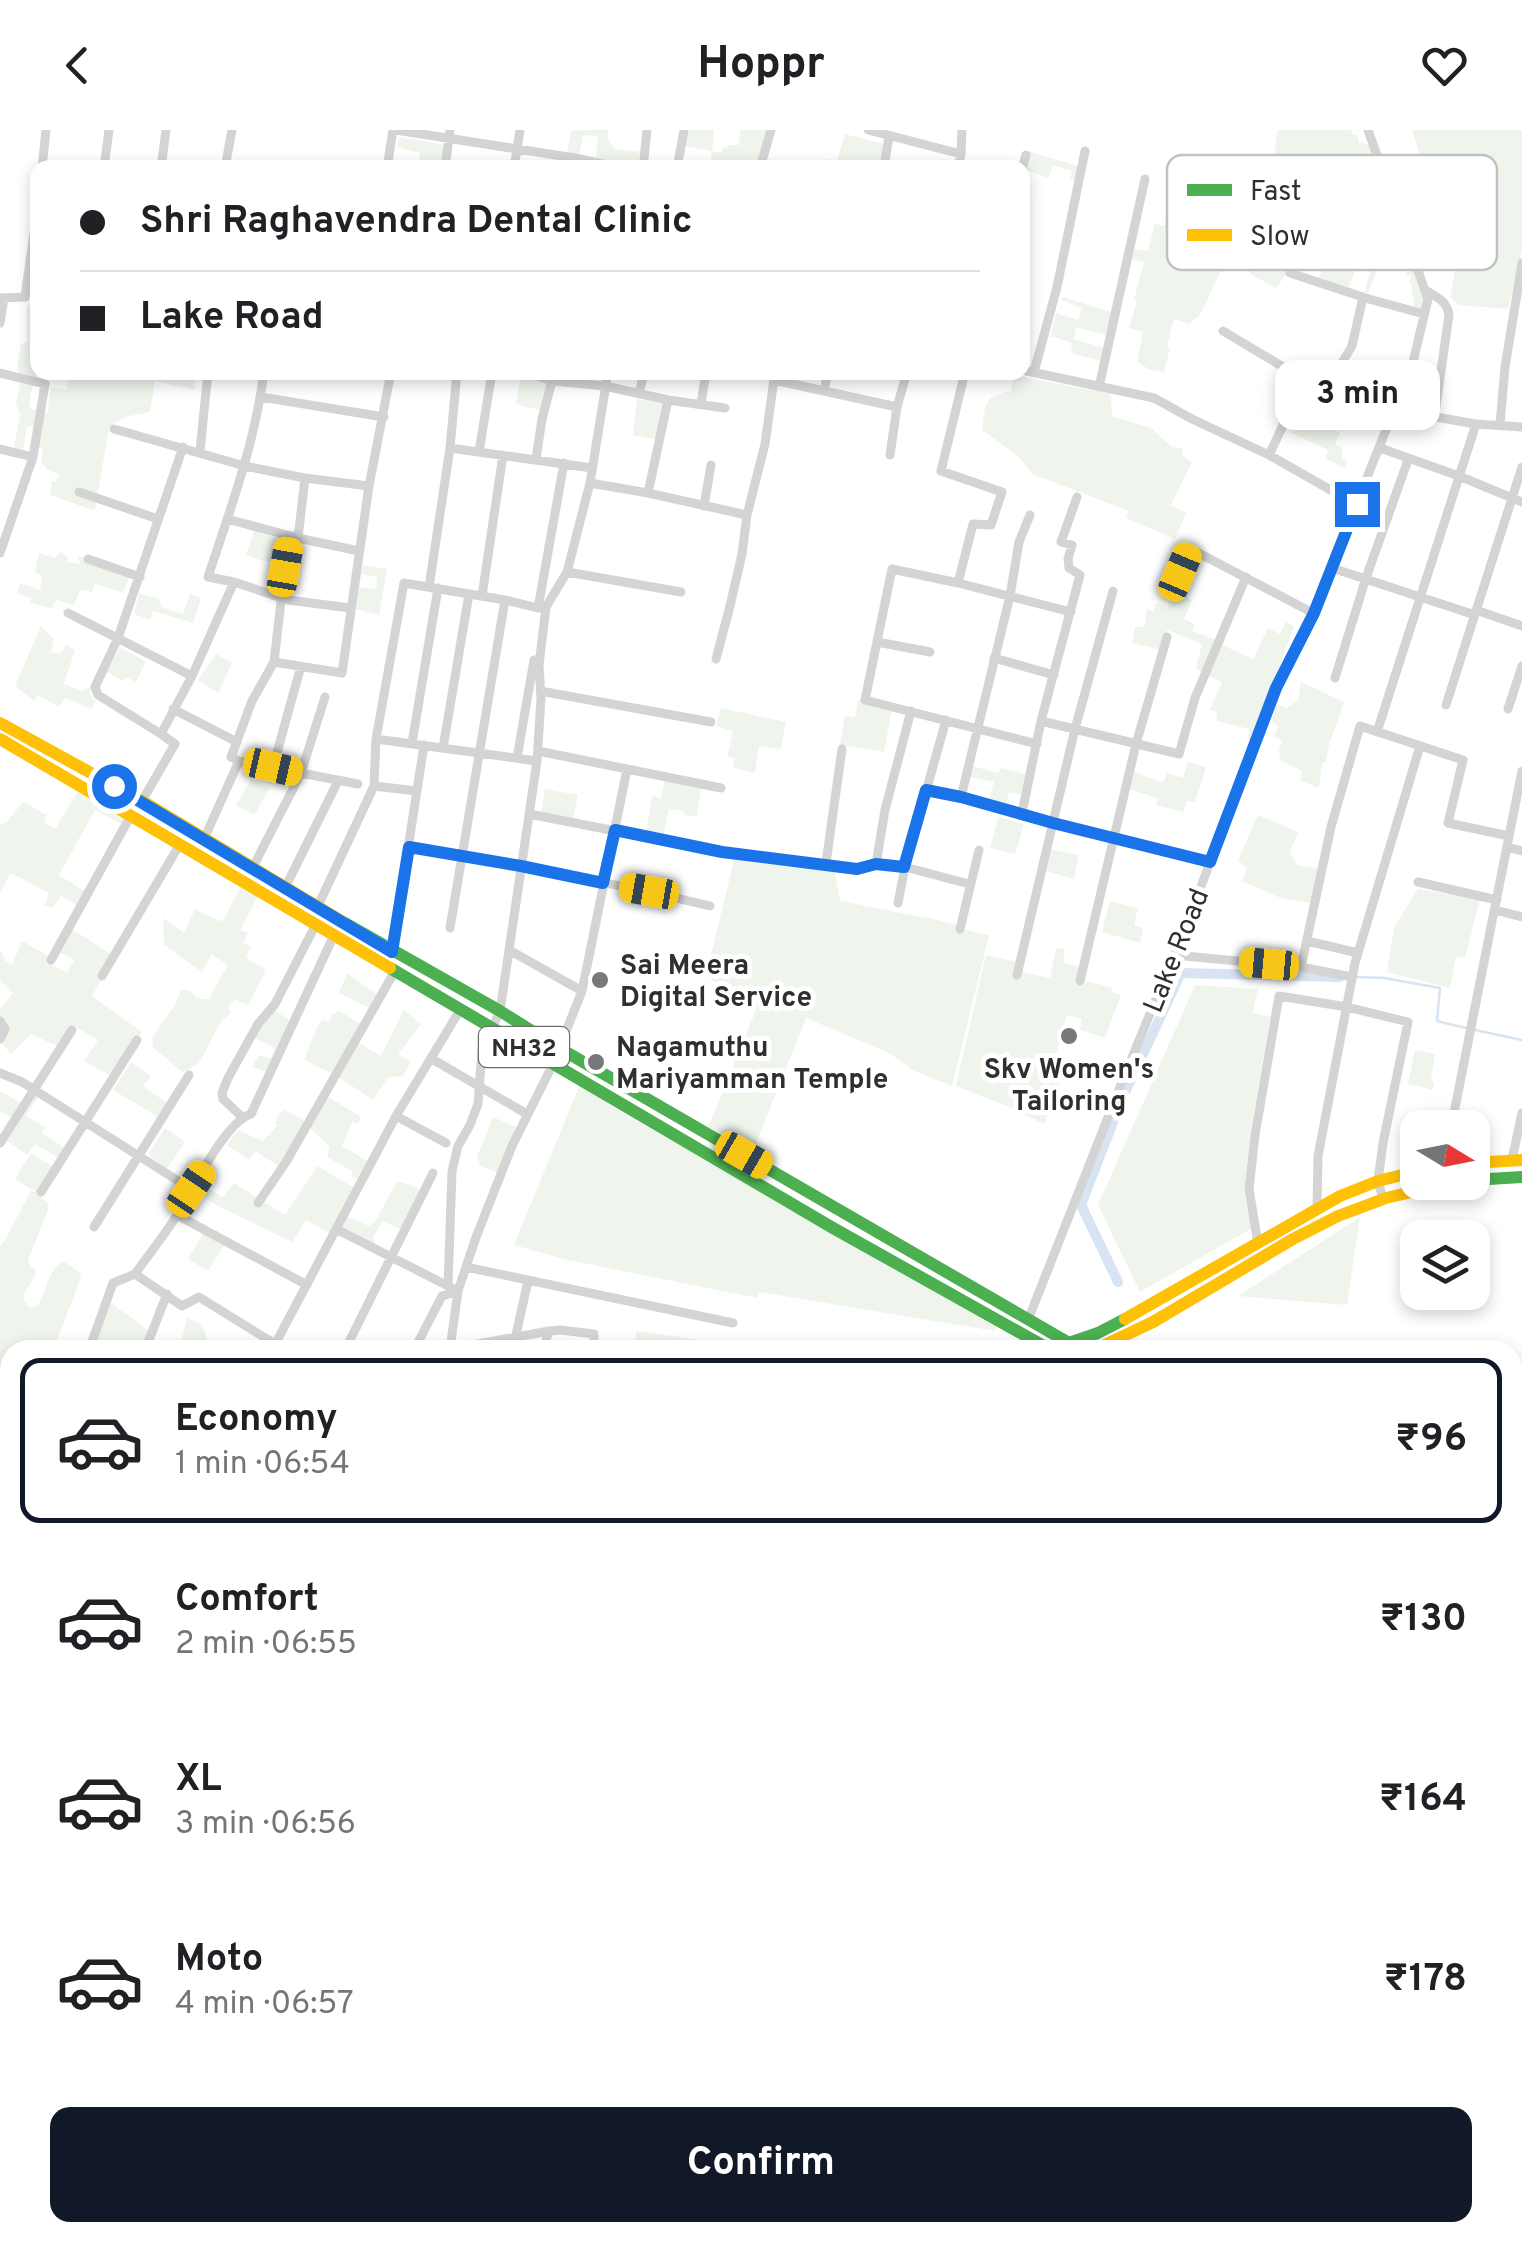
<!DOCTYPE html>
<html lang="en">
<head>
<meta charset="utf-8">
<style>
	body { margin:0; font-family:Overpass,sans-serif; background:#f6f6f6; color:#202124; height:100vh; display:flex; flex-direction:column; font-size:38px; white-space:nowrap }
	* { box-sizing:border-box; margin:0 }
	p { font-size:32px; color:#757577 }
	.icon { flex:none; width:55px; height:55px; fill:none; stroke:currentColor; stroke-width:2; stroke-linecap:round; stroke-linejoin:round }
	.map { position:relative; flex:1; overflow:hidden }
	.drawer { position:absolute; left:0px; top:1210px; width:1522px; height:902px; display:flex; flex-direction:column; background:#fff; border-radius:30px 30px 0 0; box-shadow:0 5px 15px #0003 }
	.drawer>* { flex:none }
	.banner { position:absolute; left:30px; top:30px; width:1000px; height:220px; border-radius:20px; box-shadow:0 5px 15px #0003; display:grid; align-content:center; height:220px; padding:0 50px; background:#fff }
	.needle { width:65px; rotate:100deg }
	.tools { position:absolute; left:1400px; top:980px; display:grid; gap:20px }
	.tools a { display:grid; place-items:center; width:90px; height:90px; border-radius:20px; background:#fff; box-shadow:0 5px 15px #0003; font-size:50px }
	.end { position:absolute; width:45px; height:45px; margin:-22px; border:12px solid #1a73e8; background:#fff; box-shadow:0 0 0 5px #fff }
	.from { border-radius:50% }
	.bubble { position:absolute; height:70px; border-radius:20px; background:#fff; box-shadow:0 5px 15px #0003; font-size:32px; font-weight:700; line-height:70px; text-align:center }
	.car { position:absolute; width:30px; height:60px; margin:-30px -15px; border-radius:12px; box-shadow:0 0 8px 2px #0007; background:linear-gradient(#f5c518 24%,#345 0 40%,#f5c518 0 76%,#345 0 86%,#f5c518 0) }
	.banner b { display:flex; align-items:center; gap:35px; height:95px; font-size:38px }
	.banner b+b { border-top:2px solid #e0e0e0 }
	.banner i { width:25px; height:25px; background:#202124 }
	ul { padding:18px 0 0; list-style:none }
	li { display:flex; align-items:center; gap:30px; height:165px; margin:0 20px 15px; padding:0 30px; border:5px solid transparent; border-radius:20px }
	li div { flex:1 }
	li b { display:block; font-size:38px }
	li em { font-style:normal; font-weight:700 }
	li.selected { border-color:#111827 }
	li>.icon { width:90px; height:90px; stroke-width:1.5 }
	.primary-button { display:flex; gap:20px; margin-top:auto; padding:20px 50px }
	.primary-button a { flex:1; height:115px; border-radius:20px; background:#111827; color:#fff; font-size:40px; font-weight:700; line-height:115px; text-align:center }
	header { display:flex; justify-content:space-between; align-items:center; height:130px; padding:0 50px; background:#fff; font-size:45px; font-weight:700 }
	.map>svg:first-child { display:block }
	.green { fill:#eff5ec }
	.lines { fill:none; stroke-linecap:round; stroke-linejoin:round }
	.stream { stroke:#d8e4f2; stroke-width:2.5 }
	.canal { stroke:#d8e4f2; stroke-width:10 }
	.river { stroke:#d8e4f2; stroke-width:18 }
	.street { stroke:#d4d4d4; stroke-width:9 }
	.fast { stroke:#4caf50; stroke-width:12 }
	.slow { stroke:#ffc107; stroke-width:12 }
	.route { stroke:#1a73e8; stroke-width:12 }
	.poi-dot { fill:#787878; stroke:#fff; stroke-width:4 }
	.labels { text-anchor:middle; stroke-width:10; stroke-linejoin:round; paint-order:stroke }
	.shield { fill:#fff; stroke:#6d6d6d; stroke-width:2.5 }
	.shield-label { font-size:25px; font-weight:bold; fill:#2f2f2f }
	.street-label { font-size:28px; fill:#2f2f2f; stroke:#fff }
	.poi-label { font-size:28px; font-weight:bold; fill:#2f2f2f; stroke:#fff; text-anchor:start }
	.key { fill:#fff; stroke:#c1c1c1; stroke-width:2.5 }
	.key-label { font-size:28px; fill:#2f2f2f }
</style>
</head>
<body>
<header><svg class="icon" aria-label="back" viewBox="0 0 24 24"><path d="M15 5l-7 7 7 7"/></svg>Hoppr<svg class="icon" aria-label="heart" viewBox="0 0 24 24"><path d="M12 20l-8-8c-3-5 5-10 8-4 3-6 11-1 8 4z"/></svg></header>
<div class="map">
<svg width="1522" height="2112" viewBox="0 0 1522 2112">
	<rect width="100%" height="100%" fill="#fff"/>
	<path class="green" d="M583,0H609L607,8L615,19L640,22L638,37L596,30L598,6L583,5L579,25L567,23L571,1Z
		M689,0H714L712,21L722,23L723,17L728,18L729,15H738L741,0H771L760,37H712L711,21L684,16Z
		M1278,0H1351L1352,5H1357L1359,13L1369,14L1378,34L1364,40L1376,82L1394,78L1427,169L1424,184L1415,180L1411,154L1409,153L1411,146L1406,144L1407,141L1412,139L1403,111L1388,116L1393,140L1379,135L1368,163L1364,162L1372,136L1358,133L1349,157L1319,148L1328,118L1292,106L1283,137L1287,143L1276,158L1250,144L1248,136L1228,126L1200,185L1189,194L1174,189L1167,216L1170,218L1164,242L1148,239L1137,231L1143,202L1129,198L1137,171L1134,170L1144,132L1129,128L1130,119L1148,121L1155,93L1164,96L1170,73H1174L1181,37L1209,55L1267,65Z
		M1412,0H1522V120L1508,179L1458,175L1450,167L1458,125L1447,116Z
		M845,4L888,15L885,37L835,38Z
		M399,7L445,15L443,37H418L420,23L397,17Z
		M1028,21L1081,37L1078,51L1070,49L1072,41L1053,35L1049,48L1023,39Z
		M1063,167L1114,183L1109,206L1076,197L1074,209L1107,219L1104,232L1071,223L1072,213L1051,206L1056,183L1078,190L1082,178L1061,170Z
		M27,175L32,176L31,188L37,191L38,241L35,249L23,247L17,240L21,215L27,211Z
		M68,243H195V260L155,251L150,282L125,287L109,297L95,381L50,365L52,351H56L60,345L46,339L41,330L43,319L38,317L37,297L27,296L23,320L14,318L20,285L16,273L21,249L33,252L29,278L47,284L51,257L67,260Z
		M521,245L547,254L540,280L516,274Z
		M1014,245L1111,264L1112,286L1151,298L1172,317L1182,318L1183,326L1192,332L1171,375L1186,383L1175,409L1126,388L1129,381L1032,344L1019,327L982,300C986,273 982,267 1011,261Z
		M1304,254L1315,259L1305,278L1340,303L1335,314L1342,318V328L1348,331L1344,338L1325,328L1328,320L1290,302L1299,286L1289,281Z
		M637,269L665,274L658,310L633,305Z
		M254,401L280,409L276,435L246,425Z
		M61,422L68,428L67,432L80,434L78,426L129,447L123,463L95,454L92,462L80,460L74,475L56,470L52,478L30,473L31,468L17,463L20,453L40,460L42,446L35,442L39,423L55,428Z
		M363,435L387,439L379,485L356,479L359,457L376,459L377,447L361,444Z
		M1177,461L1192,470L1184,489L1195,494L1192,501L1217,510L1203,544L1196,538L1202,514L1167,500L1161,520L1132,513L1135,497H1144L1147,479L1153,481L1157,473L1168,477L1170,467Z
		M139,463L159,469L162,477L183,484L190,464L201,468L193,493L153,481L150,490L134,484Z
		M1286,492L1294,496L1253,611L1248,610L1249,599L1216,591L1217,582L1210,580L1222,552L1208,546L1222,515L1253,529L1268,498L1280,504Z
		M41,496L54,509L51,523H61L66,515L75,520L64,554L83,561L91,557L90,565L95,571L92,579L65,568L59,577L38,565L34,571L15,556Z
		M120,517L146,532L136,552L126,547L123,551L107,542Z
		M216,524L232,533L218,563L198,550Z
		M1301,552L1344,572L1329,615L1326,631L1322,634L1319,658L1301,651L1302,641L1280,630L1279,619L1282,611L1274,606L1278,596L1271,591L1276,574L1287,578L1298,570Z
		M858,570L892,579L884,622L840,615L845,586L855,587Z
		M721,578L786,592L781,619L759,616L755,643L733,638L735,628L727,627L733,601L716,596Z
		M1188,632L1206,637L1195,672L1187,671L1184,682L1156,675L1158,668L1128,659L1132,641L1163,653L1167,643L1183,648Z
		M972,636L998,643L1001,638L1028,645L1024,665L1009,662L1005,677L988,673L994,652L970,647Z
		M251,649L270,658L254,685L236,675Z
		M665,650L701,657L697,687L684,685V681L669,679L663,707L646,704L652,666L661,668Z
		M80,658L128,683L121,694L95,680L59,745L86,762L77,775L61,766L53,778L45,775L49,763L11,743L0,762V695L6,693L23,672L47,685L44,692L55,699Z
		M545,659L578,665L573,691L541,685Z
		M1258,685L1298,702L1290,722L1297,735L1318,738L1312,773L1283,769L1242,751L1247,738L1238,730Z
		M998,687L1024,694L1015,724L990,718Z
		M1049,719L1079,725L1074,749L1046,741Z
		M735,726L834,737L840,771L933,789L955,794L960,799L989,805L952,956L914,941L889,923L806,888L754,1018L708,997L756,880L706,846Z
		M243,753L260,763L240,800L248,803L243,813L251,817L246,828L266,840L248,875L234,869L230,876H228L231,883C207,899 212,933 182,942L153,917L152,908L175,875L181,860H189L197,868L212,870L209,868L228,835L212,824L202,842L164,815L163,788L184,803L195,779L222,792Z
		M1418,759L1480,769L1465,828L1456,827L1450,858L1387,842L1394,797Z
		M1110,771L1138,778L1134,795L1143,798L1140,813L1102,802Z
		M72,799L114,826L92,866L142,902L111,946L84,931L98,910L76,897L57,916L31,904L11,924L1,912L0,879L13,863L0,850V819L6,831L12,835L22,811L47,825L53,835L67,843L74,830L58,821Z
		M1056,818L1065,819L1063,833L1081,837L1079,853L1085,855L1086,851L1111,857L1112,862L1121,865L1105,908L1080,900L1082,889L1067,885L1057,922L1070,929L1044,994L1009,977L956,956L986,825L1018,832L1021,842L1050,848Z
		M347,843L381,867L373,880L339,863Z
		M1195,855L1258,859L1253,883L1270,887L1250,1004L1244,1062L1251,1099L1140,1162L1098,1075Z
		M273,879L293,893L270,943L252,937L259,925L271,929L275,918L251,906Z
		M404,880L421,894L398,924L411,932L403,946L388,947L373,970L335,945L304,930L317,897L322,890L329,892L331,885L339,881L364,896L356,911L381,926Z
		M1415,920L1435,924L1431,949L1434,954L1433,960L1408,954Z
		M131,932L151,946L143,956L169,974L160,988L113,960Z
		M580,954L614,978L997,1193L995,1201L760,1162L757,1168L563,1129L514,1115Z
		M33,960L39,966L26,986L45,997L42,1003L65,1018L60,1029L35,1014L27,1025L5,1009L16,990L0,981V961L22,974Z
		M327,966L361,987L358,994L352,992L342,1016L369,1032L358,1049L352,1047V1041L327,1027L330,1017L310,998Z
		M283,979L307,992L280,1037L255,1021L249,1030L227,1015L238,1000L263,1011L278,995L275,993L280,982L284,983Z
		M493,987L516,997L500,1043L481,1036L477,1027Z
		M165,998L185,1012L167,1039L148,1025Z
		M31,1023L55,1038L38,1064L49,1074L47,1083L28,1130L30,1136L36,1140L35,1146L23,1165L24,1171L31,1178L38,1175C47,1160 47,1141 63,1131L81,1143L80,1150L53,1220H10V1258L1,1259L0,1261V1116L5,1110L31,1061L36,1062L15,1049Z
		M317,1036L356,1059L331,1104L306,1090L292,1112L218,1076L195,1061L199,1053L223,1067L234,1053L285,1085Z
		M397,1051L415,1057L423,1063L404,1101L383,1091L373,1107L377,1117L337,1100L343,1085L369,1096L376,1090Z
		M1360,1087L1347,1175L1238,1166Z
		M204,1102L225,1114L208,1141L188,1129Z
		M111,1173L152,1203L144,1220H117L92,1212Z
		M187,1187L203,1196L208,1213L206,1220H175L182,1208Z
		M636,1201L713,1212L711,1220H635Z
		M0,1530H10L8,1774L0,1772Z
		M1513,1868L1522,1874V2112H1361L1353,2103L1512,2102Z
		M555,2103V2102L672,2103L670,2112H553Z"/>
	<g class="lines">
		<path class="stream" d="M1358,847L1384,848L1440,858L1437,891L1466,898
			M1475,900L1522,910
			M0,1416L10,1414
			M0,1523H10
			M1127,2102L1140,2112
			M1353,2102L1361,2112"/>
		<path class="canal" d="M1118,1152L1081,1075L1122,969L1181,843L1340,847
			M1512,1415H1522"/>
		<path class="river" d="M0,1495L10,1493
			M1317,2102V2112"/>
		<path class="street" d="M396,0L575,28L621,38
			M868,0L961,24
			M42,38L46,0
			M104,38L109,0
			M161,38L166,0
			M225,38L232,0
			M387,38L393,0
			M445,38L450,0
			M514,38L520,0
			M643,38L647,0
			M677,38L684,0
			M760,38L771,0
			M828,38L829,34
			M884,38L889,6
			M958,38L961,24L962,0
			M1022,39L1026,25
			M1290,143L1369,169L1424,184
			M1427,161C1438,168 1447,171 1449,185L1435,283L1436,287L1476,294L1522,297
			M0,168L25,167L38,75
			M0,193L4,168
			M1223,201L1305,250
			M1022,240L1154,268L1192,289L1269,325L1357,375
			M264,242C255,313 230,380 208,447L234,452L288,470L350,478
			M526,242L552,251L605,256L668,270L725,278
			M1034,242L1057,157L1085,21
			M0,243L45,254L33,327L0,423
			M774,250L897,277
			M1099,257L1145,49
			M1326,259L1352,216L1363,167
			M824,261L828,242
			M639,264L644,242
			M261,267L384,287
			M701,274L706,242
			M1420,293L1436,287
			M1500,294L1505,237L1522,133
			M114,299L245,336L305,348L369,356
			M450,318L457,242
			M1380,318L1459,346L1522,372
			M0,319L33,327
			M200,321L208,242
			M479,322L492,242
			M890,325L897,277L907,242
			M1269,325C1281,300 1292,275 1305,250L1323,257L1356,278L1388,294
			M536,329L542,289L552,251
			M590,353L648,363L747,385
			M79,362L158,389
			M648,363L668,270
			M704,376L711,335
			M227,389L298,408L359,421
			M298,408L305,348
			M88,429L140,447
			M1332,438L1475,485
			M567,442L681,462
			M958,453L973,394L991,395L1002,362L941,341L965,242
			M429,457L450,318L592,338
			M1171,464L1191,419L1313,483
			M482,466L503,325
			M538,478L564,333
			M1476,480L1522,496
			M68,483L192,546
			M877,512L930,522
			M994,528L1054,545
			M716,529L730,476L742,424L747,385L765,314L775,242
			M274,532L342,543L369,356L391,242
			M1335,548L1366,448L1408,330
			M540,561L711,592
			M1446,575L1522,337
			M173,579L237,612
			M1508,579L1522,536
			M1041,591L1179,624L1195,568L1246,447
			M1377,602L1476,294
			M161,604L98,565L95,557L118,508L183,317
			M376,609L537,631
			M412,613L438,458
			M1037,614L865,570L892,439L958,453L1071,482
			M443,618L469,464
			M538,621L721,658
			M517,628L534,530
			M239,631L231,627L252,571L274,532L285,437L292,406
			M273,637L301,536
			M374,656L417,661
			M926,660L961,667L1053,693L1210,732
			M961,667L1010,466L1019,412L1030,385
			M142,671L175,614L161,604L192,546L234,452
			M1022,683L1041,591L1080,445L1069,438L1068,429L1072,415L1061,412L1077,367
			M529,684L723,722L857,739L876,734L905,737L969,754
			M204,709L239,631L358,654
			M409,717C510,735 611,752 710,776
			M1507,717L1522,721
			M826,733L842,619
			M876,734L885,680L911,581
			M253,737L301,643L325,567
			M1418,752L1497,770
			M285,758L338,651
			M898,773L905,737L946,590
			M317,778L374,656L376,609L404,453L505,470L538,478L546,477
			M1495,780L1522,787
			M450,798L505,470
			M960,799L979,720
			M1307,811L1358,823
			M509,820L582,861
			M392,822L424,615
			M1174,825L1301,837L1331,697L1360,596L1463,630L1448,693L1509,706
			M51,830L131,685
			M1301,837L1352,847
			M1017,845L1075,599L1113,461
			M102,846L180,714
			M1080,851L1136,614L1167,507
			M0,891L5,899L0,909
			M432,929L527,984
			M0,943L22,952L191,1059
			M396,986L446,1013
			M242,987L223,969L222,963L228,948L258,894L275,874L316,794
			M1451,998L1522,641
			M0,1013L72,900
			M1512,1030L1522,983
			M41,1062L137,910
			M258,1073L286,1032L395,841
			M1317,1077L1318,1026L1355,833L1420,616
			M177,1085L307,1155
			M94,1097L189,945
			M336,1099L458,1161L450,1219L549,1201L561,1200L594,1204V1220
			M1258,1114L1249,1059L1255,1005L1279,866L1347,877L1408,892L1383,1013L1378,1051L1383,1069
			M466,1137L733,1193
			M448,1156L452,1041L458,1016L470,995L478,974L482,920L500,881L537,631L541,568L539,535L546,477L567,442L590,353L608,242
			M1028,1190L1122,952L1190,786L1275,558L1313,483L1413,232L1428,169L1368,0
			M515,1209L528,1151
			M275,1214L199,1167L182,1176L135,1144C149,1124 164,1106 177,1085C193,1060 224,993 251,984L334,805
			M89,1220L113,1153L135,1144
			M145,1220L167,1164
			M272,1220L396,986L460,880
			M345,1220L433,1043
			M414,1220L442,1166L458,1161L475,1110L512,1016L553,934L582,861L627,639
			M543,1220L549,1201
			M1512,1322H1522
			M1520,1402L1522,1355
			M0,1824L4,1793
			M0,1857L10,1858
			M0,1923L10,1924
			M0,1974L10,1975
			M0,2061L10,2063
			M197,2102L258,2112
			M382,2102L421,2112
			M531,2102L533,2112
			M763,2102L792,2112
			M901,2102L907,2112
			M3,2112L10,2076
			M58,2112L60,2102
			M114,2112L116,2102
			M171,2112L173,2102
			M298,2112V2102
			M327,2112L328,2102
			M354,2112L355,2102
			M480,2112L483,2102
			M729,2112L732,2102
			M873,2112L876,2102
			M922,2112L925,2102
			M993,2112L996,2102
			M1058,2112L1061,2102"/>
		<path class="fast" d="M343,792L500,881L559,918L1069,1213L1098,1203L1125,1189
			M390,838L833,1098L1051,1220
			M1472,1050L1522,1047
			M1512,1402H1522
			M1512,1590L1522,1600"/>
		<path class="slow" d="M0,593L142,671L343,792
			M0,609L390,838
			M1472,1033L1522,1030
			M1125,1189L1340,1066L1378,1051L1418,1041
			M1094,1220L1153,1192L1293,1109L1338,1086L1386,1068L1454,1052"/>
	</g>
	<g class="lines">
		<path class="route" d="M114,656L392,822L409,717L521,736L603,753L615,700L722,722L857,739L876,734L904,737L926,660L961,667L1053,693L1210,732L1276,558L1314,483L1357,374"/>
	</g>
	<g class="poi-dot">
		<circle cx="600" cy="850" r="10"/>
		<circle cx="1069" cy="906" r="10"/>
		<circle cx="596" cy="932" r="10"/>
	</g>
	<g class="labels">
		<rect class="shield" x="479" y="897" width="90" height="40" rx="8"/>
		<g class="shield-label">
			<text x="524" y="926">NH32</text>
		</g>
		<g class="street-label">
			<text transform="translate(1175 820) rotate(-68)" y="10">Lake Road</text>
		</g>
		<g class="poi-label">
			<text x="620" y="844">Sai Meera<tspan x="620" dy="32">Digital Service</tspan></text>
			<text x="616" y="926">Nagamuthu<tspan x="616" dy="32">Mariyamman Temple</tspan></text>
			<text x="1069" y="948" text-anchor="middle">Skv Women's<tspan x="1069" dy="32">Tailoring</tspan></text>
		</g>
	</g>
	<rect x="1167" y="25" width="330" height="115" rx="15" class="key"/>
	<rect x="1187" y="54" width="45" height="12" fill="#4caf50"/>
	<rect x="1187" y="99" width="45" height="12" fill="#ffc107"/>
	<g class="key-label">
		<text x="1250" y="70">Fast</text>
		<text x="1250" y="115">Slow</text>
	</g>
</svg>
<div class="tools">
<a><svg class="needle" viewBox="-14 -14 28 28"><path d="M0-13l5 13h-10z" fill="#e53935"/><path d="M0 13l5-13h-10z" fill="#757577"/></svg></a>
<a><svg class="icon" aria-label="layers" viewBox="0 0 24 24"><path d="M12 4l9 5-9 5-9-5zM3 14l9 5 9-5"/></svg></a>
</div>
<i class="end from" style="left:114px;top:656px"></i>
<i class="end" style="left:1357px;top:374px"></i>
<div class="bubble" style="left:1275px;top:230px;width:165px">3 min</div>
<i class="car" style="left:285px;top:437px;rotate:10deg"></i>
<i class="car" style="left:1180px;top:442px;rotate:23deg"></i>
<i class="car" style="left:273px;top:637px;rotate:103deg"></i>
<i class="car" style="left:649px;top:761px;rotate:280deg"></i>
<i class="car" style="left:1269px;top:834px;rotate:275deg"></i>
<i class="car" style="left:744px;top:1025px;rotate:120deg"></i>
<i class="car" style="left:191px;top:1059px;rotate:34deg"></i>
<div class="banner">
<b><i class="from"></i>Shri Raghavendra Dental Clinic</b>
<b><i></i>Lake Road</b>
</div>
<section class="drawer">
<ul>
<li class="selected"><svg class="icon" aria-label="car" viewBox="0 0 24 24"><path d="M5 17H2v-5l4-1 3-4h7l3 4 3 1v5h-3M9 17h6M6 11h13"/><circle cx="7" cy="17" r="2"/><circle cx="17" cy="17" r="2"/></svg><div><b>Economy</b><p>1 min · 06:54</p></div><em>₹96</em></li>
<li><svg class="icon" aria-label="car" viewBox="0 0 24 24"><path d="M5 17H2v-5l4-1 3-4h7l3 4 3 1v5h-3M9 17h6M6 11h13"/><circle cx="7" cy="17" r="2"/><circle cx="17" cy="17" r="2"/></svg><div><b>Comfort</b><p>2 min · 06:55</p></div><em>₹130</em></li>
<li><svg class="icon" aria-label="car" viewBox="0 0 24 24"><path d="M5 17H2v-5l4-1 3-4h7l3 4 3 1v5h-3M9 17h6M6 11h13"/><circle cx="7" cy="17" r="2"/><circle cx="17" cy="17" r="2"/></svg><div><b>XL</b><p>3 min · 06:56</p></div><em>₹164</em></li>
<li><svg class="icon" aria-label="car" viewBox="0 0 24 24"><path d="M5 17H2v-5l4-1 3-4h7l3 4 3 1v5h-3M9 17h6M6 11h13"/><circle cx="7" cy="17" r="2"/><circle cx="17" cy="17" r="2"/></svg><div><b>Moto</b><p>4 min · 06:57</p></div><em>₹178</em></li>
</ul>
<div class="primary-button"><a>Confirm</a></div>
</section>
</div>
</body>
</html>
